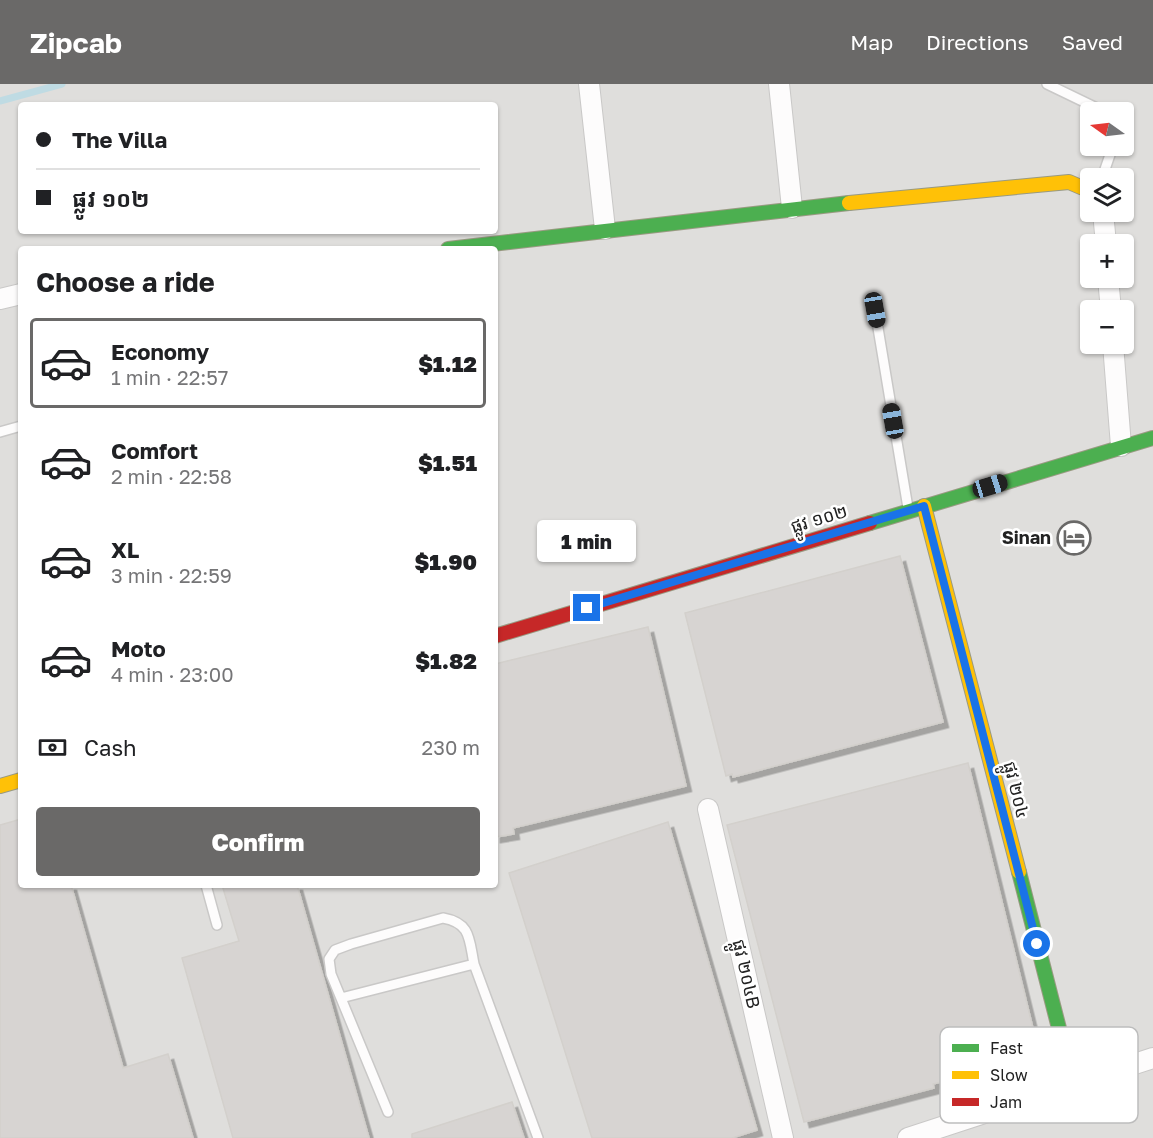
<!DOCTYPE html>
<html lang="en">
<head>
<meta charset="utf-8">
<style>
	body { margin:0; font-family:"Golos Text","Noto Sans Khmer",sans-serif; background:#f6f6f6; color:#202124; height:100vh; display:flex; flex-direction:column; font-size:22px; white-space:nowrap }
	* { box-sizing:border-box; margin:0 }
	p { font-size:20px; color:#757577 }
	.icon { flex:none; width:33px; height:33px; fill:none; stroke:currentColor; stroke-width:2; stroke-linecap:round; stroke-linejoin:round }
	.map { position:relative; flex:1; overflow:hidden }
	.drawer { position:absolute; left:18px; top:162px; width:480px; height:642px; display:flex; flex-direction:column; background:#fff; border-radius:6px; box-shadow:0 2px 4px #0004 }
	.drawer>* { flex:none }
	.guide { position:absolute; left:18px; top:18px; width:480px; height:132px; border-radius:6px; box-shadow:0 2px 4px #0004; display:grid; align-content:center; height:132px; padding:0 18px; background:#fff }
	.needle { width:39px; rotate:284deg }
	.fabs { position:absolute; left:1080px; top:18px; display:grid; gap:12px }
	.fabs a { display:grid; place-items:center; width:54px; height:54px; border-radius:6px; background:#fff; box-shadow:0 2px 4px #0004; font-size:30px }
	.end { position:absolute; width:27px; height:27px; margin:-14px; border:8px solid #1a73e8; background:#fff; box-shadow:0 0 0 3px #fff }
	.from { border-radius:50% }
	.bubble { position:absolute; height:42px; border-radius:6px; background:#fff; box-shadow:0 2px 4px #0004; font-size:20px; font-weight:800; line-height:42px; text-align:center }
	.car { position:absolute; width:18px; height:36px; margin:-18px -9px; border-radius:8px; box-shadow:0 0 4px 2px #0007; background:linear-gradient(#222 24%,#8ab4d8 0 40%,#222 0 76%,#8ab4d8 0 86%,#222 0) }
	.guide b { display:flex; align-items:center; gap:21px; height:57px; font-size:22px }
	.guide b+b { border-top:2px solid #e0e0e0 }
	.guide i { width:15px; height:15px; background:#202124 }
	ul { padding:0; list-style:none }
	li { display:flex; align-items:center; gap:18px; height:90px; margin:0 12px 9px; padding:0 6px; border:3px solid transparent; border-radius:6px }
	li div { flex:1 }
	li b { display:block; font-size:22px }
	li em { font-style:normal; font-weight:800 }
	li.selected { border-color:#6a6968 }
	li>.icon { width:54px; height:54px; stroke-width:1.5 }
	h2 { padding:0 18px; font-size:27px; line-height:72px }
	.pay { display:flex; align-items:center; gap:15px; height:66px; padding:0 18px; font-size:22px }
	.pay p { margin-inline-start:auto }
	.action { display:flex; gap:12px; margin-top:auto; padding:12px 18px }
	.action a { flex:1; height:69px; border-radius:6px; background:#6a6968; color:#fff; font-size:24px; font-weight:800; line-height:69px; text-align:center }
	header { display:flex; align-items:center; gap:36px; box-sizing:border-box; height:84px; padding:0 30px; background:#6a6968; color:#fff }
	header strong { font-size:28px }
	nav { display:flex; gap:33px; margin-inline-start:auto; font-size:21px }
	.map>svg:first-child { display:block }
	.residential { fill:#dfdedc; fill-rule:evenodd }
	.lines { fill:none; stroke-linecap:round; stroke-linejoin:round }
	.stream { stroke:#bfdbe3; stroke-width:7 }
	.building { fill:#d7d4d2; stroke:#d3d0cc; stroke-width:1.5; filter:url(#shadow) }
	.lane-casing { stroke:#c9c8c7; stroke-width:12 }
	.street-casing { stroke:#c9c8c7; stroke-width:22 }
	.fast-casing { stroke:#999a82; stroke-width:16 }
	.slow-casing { stroke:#999a82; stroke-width:16 }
	.jam-casing { stroke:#999a82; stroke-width:16 }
	.lane { stroke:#fdfcfc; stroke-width:9 }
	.street { stroke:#fdfcfc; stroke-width:20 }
	.fast { stroke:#4caf50; stroke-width:14 }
	.slow { stroke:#ffc107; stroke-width:14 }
	.jam { stroke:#c62828; stroke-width:14 }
	.route { stroke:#1a73e8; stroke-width:8 }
	.labels { text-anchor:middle; stroke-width:5; stroke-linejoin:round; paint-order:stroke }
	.street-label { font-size:18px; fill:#222; stroke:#fff }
	.poi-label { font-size:18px; font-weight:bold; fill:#222; stroke:#fff; text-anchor:end }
	.key { fill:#fff; stroke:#bdbdbd; stroke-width:1.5 }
	.key-label { font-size:16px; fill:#222 }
</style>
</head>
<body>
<header>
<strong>Zipcab</strong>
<nav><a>Map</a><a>Directions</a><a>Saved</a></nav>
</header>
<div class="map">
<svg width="1153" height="1054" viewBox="0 0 1153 1054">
	<defs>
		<filter id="shadow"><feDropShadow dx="5.5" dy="5.5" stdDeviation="0" flood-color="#0004"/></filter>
	</defs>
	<rect width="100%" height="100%" fill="#f0eeeb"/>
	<path class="residential" d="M0,0H1153V1054H0ZM21,21H495V147H21ZM1090,28H1124V62H1090ZM1090,94H1124V128H1090ZM1090,160H1124V194H1090ZM21,165H495V801H21ZM1090,226H1124V260H1090Z"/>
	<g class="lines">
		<path class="stream" d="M0,17L62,0"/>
	</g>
	<path class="building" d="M900,472L943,638L733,693L732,690L726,692L685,529Z
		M648,543L686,702L513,744L514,750L495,753V580Z
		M968,679L1040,973L933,1000L934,1004L804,1038L727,741Z
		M21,735V801H71L123,984L168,970L193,1054H0V741Z
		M668,738L757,1046L732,1054H592L509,789Z
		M222,801H297L369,1054H233L182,874L239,857Z
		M512,1018L524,1054H412V1050Z"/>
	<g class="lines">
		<defs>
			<path id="lane" d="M1047,0L1105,28
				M1102,94L1113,62
				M875,226L908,424
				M0,348L21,342
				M206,801L217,841
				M341,914L474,880L538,1054
				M388,1028L331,890L329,875L335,866L351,860L443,834C471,839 469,855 474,880"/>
			<path id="street" d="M589,0L605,145
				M779,0L792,124
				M1103,128L1106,160
				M1108,194L1111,226
				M0,215L21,210
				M1113,260L1121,362
				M708,725L783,1054
				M908,1054L1153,974"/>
			<path id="fast" d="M448,165L849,119
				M870,439L1153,354
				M1019,788L1073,999"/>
			<path id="slow" d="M849,119L1069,98L1090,107
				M924,422L1019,788
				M0,702L21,696"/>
			<path id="jam" d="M495,552L870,439"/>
		</defs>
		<use href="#lane" class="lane-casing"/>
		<use href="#street" class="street-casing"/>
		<use href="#fast" class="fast-casing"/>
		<use href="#slow" class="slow-casing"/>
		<use href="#jam" class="jam-casing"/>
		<use href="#lane" class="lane"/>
		<use href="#street" class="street"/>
		<use href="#fast" class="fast"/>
		<use href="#slow" class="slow"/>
		<use href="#jam" class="jam"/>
	</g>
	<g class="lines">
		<path class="route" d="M587,524L924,422L1037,860"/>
	</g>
	<defs>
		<symbol id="hotel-ring" viewBox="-11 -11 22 22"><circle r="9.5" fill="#fff" stroke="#6a6968" stroke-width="1.5"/><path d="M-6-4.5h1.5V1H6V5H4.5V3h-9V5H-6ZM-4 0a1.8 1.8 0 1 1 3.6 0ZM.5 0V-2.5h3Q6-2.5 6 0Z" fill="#6a6968"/></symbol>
	</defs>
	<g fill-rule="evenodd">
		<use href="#hotel-ring" x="1055" y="435" width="38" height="38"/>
	</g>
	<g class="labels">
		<g class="street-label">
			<text transform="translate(819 435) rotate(-17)" y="6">ផ្លូវ ១០២</text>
			<text transform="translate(1016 706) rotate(76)" y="6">ផ្លូវ ២០៤</text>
			<text transform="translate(746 890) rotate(77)" y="6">ផ្លូវ ២០៤B</text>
		</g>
		<g class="poi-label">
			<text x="1051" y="460">Sinan</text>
		</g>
	</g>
	<rect x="940" y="943" width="198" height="96" rx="9" class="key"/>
	<rect x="952" y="960" width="27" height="8" fill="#4caf50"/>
	<rect x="952" y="987" width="27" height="8" fill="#ffc107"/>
	<rect x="952" y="1014" width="27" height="8" fill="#c62828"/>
	<g class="key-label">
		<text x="990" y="970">Fast</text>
		<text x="990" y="997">Slow</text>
		<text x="990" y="1024">Jam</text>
	</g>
</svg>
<div class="fabs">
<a><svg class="needle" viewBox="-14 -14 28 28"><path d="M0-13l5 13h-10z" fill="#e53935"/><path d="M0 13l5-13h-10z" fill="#757577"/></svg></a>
<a><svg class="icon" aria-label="layers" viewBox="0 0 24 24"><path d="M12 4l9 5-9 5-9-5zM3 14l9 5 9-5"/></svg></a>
<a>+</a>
<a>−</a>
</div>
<i class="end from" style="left:1037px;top:860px"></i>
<i class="end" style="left:587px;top:524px"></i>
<div class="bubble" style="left:537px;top:436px;width:99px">1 min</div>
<i class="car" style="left:875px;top:226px;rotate:170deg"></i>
<i class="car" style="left:893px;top:337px;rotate:350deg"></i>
<i class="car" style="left:990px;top:402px;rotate:73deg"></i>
<div class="guide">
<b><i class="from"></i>The Villa</b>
<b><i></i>ផ្លូវ ១០២</b>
</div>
<section class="drawer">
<h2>Choose a ride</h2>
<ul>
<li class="selected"><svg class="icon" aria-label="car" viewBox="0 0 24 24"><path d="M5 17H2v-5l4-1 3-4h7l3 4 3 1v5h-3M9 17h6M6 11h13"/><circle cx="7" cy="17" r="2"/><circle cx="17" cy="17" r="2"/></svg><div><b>Economy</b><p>1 min · 22:57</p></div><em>$1.12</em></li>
<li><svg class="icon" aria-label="car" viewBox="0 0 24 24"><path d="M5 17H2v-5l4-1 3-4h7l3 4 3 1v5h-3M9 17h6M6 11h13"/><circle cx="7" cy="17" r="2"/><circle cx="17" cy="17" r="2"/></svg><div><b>Comfort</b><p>2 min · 22:58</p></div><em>$1.51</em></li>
<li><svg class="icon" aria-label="car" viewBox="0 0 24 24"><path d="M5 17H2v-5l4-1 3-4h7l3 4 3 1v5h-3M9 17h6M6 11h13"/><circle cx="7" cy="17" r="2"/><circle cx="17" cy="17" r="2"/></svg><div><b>XL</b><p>3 min · 22:59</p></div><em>$1.90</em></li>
<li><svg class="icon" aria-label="car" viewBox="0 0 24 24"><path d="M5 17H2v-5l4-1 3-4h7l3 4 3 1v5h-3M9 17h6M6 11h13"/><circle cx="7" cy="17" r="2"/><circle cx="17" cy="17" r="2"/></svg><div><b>Moto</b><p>4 min · 23:00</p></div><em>$1.82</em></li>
</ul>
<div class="pay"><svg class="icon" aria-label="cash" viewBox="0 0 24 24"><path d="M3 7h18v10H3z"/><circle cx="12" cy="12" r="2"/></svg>Cash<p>230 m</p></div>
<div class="action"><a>Confirm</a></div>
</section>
</div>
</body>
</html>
